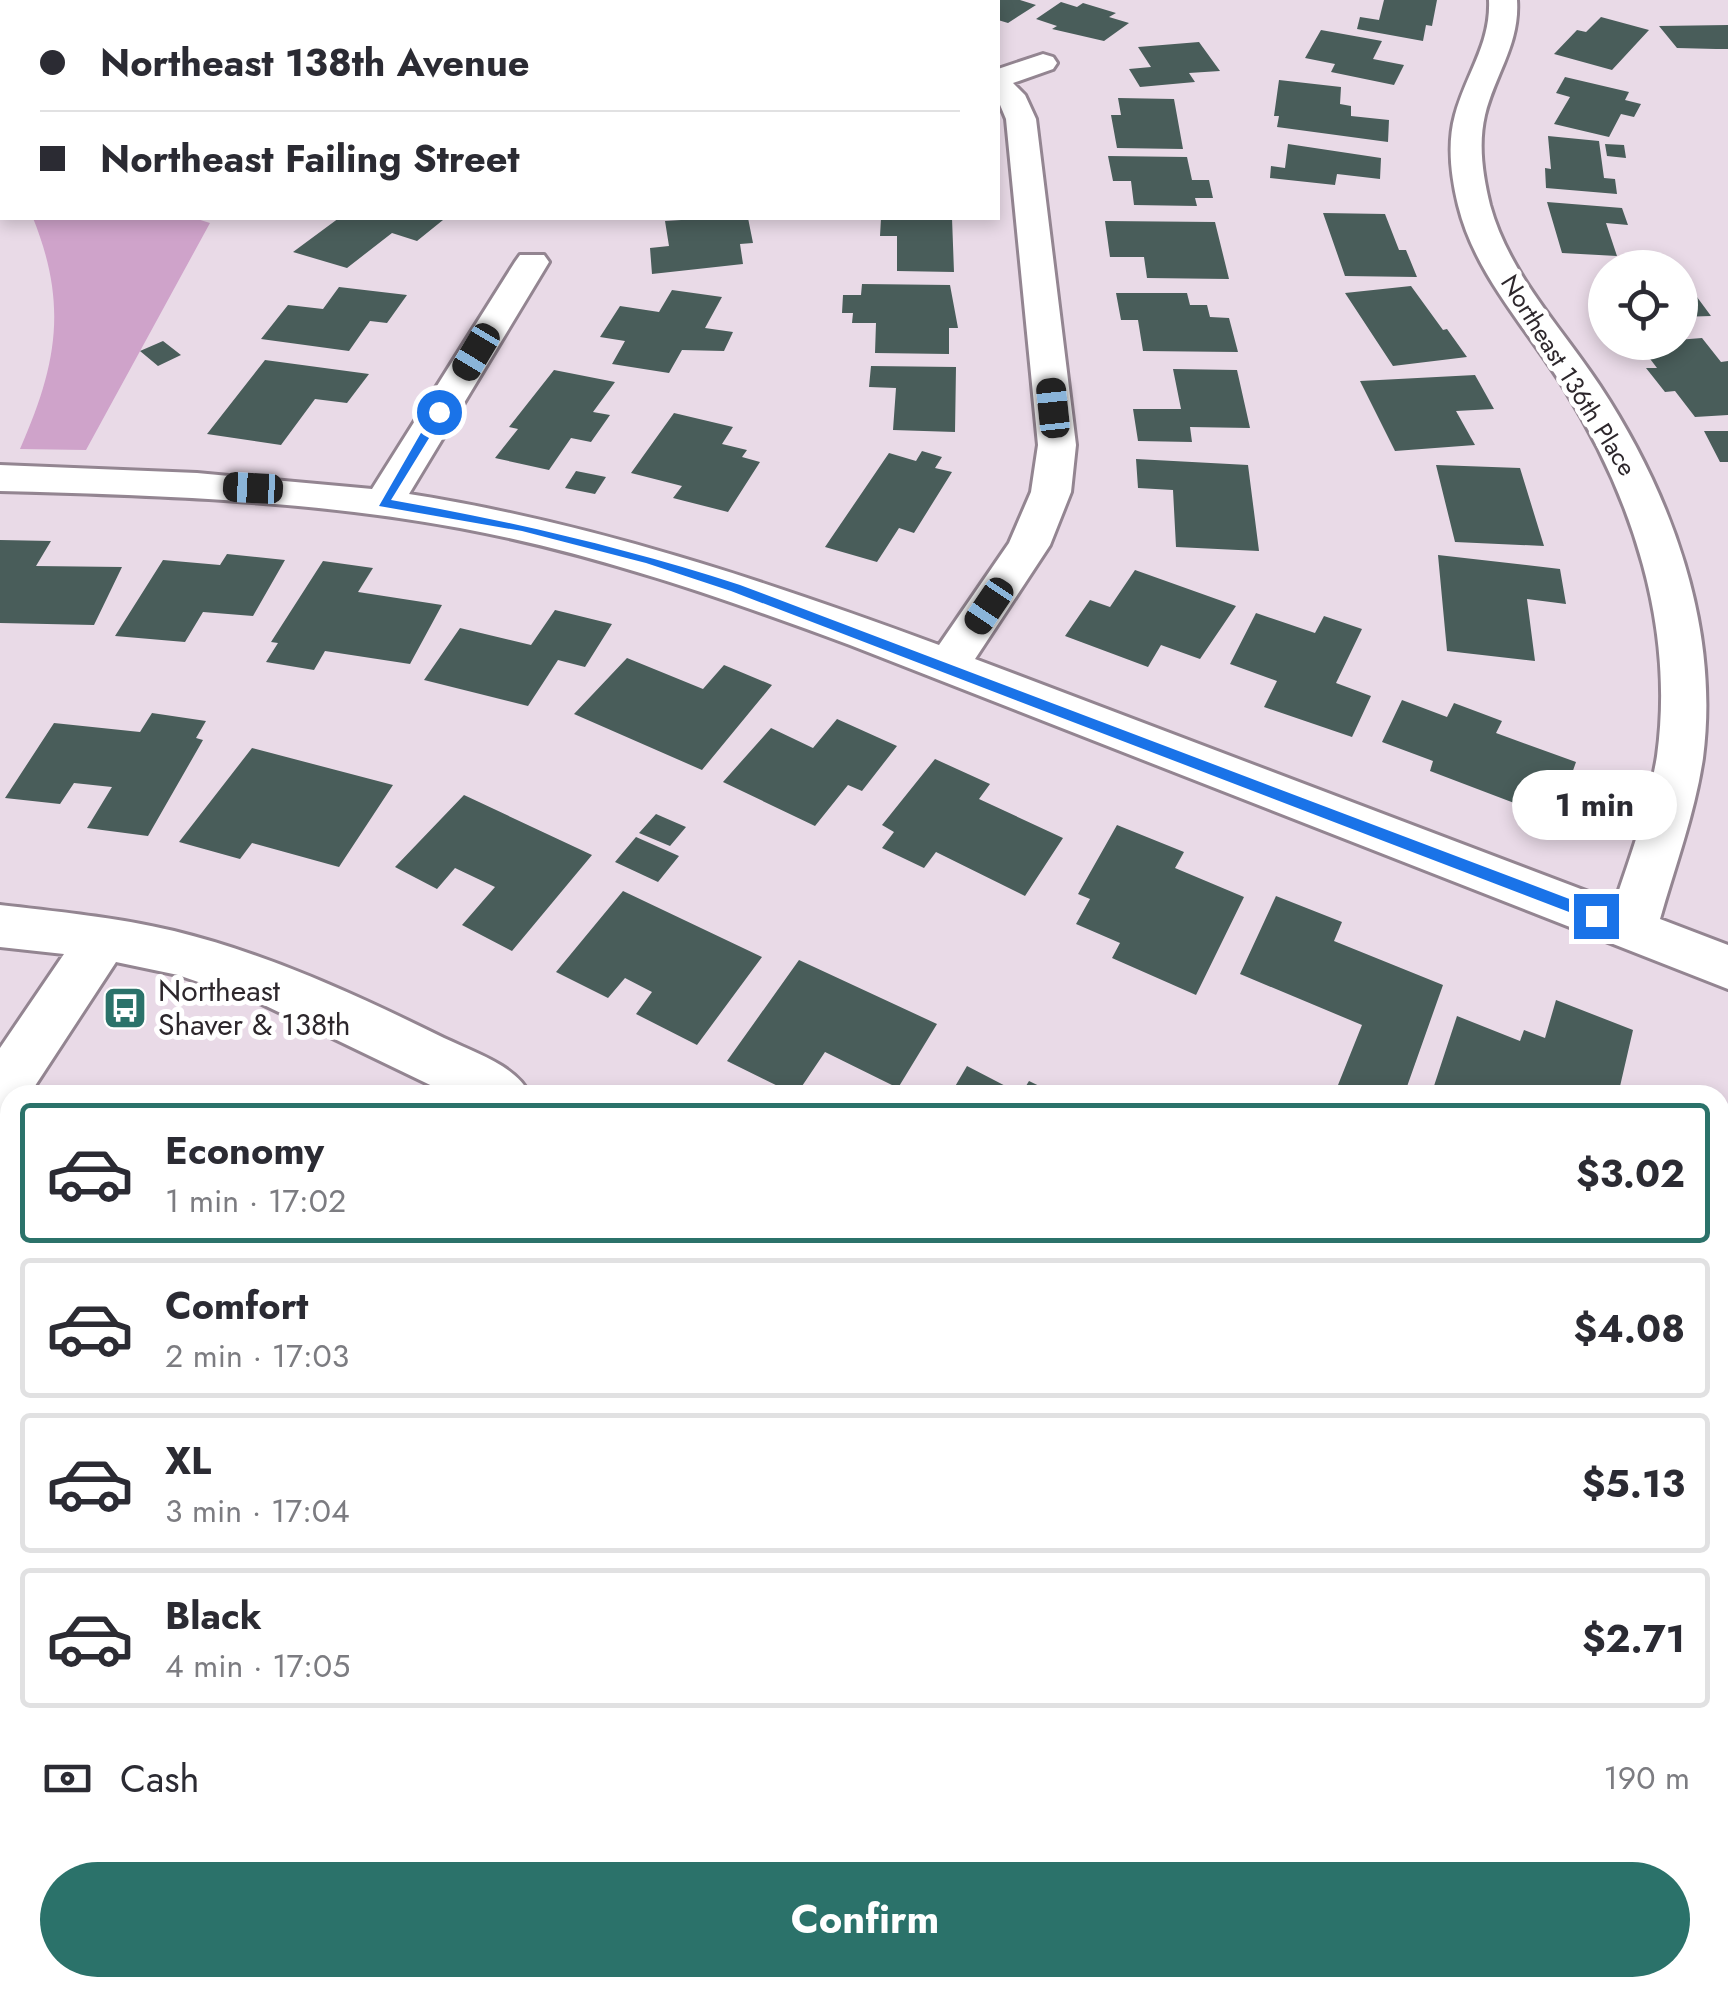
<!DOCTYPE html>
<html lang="en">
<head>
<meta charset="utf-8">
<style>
	body { margin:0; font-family:Jost,sans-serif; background:#f2f2f3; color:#2b2b33; height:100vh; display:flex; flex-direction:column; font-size:38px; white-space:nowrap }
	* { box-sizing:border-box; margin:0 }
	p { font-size:32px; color:#7c7c81 }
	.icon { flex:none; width:55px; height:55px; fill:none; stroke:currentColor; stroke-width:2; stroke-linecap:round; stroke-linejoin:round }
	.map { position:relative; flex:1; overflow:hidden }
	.details { position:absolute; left:0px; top:1085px; width:1730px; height:912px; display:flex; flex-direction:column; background:#fff; border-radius:30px 30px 0 0; box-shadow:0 5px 15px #0003 }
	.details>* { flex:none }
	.hud { position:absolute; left:0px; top:0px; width:1000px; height:220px; box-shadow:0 5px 15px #0003; display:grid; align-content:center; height:220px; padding:0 40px; background:#fff }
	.controls { position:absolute; left:1588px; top:250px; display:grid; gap:20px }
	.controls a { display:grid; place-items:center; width:110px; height:110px; border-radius:50%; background:#fff; box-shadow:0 5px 15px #0003; font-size:50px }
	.end { position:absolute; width:45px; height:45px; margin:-22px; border:12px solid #1a73e8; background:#fff; box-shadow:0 0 0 5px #fff }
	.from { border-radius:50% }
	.bubble { position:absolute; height:70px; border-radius:35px; background:#fff; box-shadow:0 5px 15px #0003; font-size:32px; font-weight:700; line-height:70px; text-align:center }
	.car { position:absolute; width:30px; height:60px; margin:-30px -15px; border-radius:12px; box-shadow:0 0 8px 2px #0007; background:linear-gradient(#222 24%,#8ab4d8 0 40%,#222 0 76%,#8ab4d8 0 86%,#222 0) }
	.hud b { display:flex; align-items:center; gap:35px; height:95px; font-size:38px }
	.hud b+b { border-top:2px solid #e1e1e2 }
	.hud i { width:25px; height:25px; background:#2b2b33 }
	ul { padding:18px 0 0; list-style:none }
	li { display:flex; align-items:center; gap:30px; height:140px; margin:0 20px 15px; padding:0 20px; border:5px solid #e1e1e2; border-radius:10px }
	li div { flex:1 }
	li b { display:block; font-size:38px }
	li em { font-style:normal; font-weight:700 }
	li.on { border-color:#2b726a }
	li>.icon { width:90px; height:90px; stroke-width:1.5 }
	.pay { display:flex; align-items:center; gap:25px; height:110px; padding:0 40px; font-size:38px }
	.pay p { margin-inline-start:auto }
	.cta { display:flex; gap:20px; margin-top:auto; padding:20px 40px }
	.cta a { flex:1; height:115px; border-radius:60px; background:#2b726a; color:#fff; font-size:40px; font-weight:700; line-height:115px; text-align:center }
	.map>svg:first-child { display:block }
	.green { fill:#cfa3ca }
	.building { fill:#495d5a }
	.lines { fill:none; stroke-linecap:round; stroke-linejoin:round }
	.street-casing { stroke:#938591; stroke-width:6 }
	.street { fill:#fff; fill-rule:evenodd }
	.route { fill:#1a73e8 }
	.labels { text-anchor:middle; stroke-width:10; stroke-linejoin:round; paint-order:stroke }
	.far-street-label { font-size:25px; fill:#2d272c; stroke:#fff }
	.poi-label { font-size:30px; fill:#2d272c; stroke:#fff; text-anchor:start }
</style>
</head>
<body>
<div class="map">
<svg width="1728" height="1996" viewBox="0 0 1728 1996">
	<rect width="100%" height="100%" fill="#e9dae7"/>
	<path class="green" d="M33,218H194L210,223L86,450L20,449C57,365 68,305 33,218Z"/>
	<path class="building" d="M998,0H1020L1036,5L1008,23L998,20Z
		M1384,0H1437L1432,26L1426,25L1423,41L1357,29L1360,17L1379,20Z
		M1061,2L1077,7L1083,3L1116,13L1109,17L1129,23L1104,41L1052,29L1057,26L1036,19Z
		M1601,17L1649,30L1612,70L1554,54L1577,30L1586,32Z
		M1728,25V49H1716L1677,48L1659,26Z
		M1321,30L1382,41L1373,59L1404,65L1394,85L1331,72L1335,64L1305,58Z
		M1199,42L1220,71L1189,73L1195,82L1140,87L1129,69L1151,67L1138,47Z
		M1565,77L1629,92L1625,100L1641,104L1634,117L1621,114L1609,137L1554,124L1570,97L1556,93Z
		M1279,80L1341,87L1340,104L1351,106V116L1389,120L1388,142L1277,127L1279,116H1274Z
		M1118,98L1174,99L1183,149L1117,148L1111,115H1121Z
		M1548,136L1599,141L1604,178L1615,179L1617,194L1546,188L1545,168L1551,169Z
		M1288,144L1381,158L1380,179L1337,174L1335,185L1270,178L1271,166L1285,168Z
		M1605,144L1624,145L1626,158L1607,156Z
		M1108,156L1187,157L1192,180H1209L1213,198H1195L1197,206L1134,205L1131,181H1113Z
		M1547,202L1622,208L1628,225L1606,223L1617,256L1562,253Z
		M1323,213L1385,214L1399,250H1406L1417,277L1345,276Z
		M339,218H434L443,220L417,241L392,233L347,268L293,252Z
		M713,218H748L753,243L740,244L743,264L652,274L650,248L669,246L665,221Z
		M881,218H952L954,272L897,271V236H880Z
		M1105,221L1215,222L1229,279L1147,278L1144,257H1110Z
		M1680,274L1711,316L1680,317Z
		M862,284L950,285L958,328H949V354L875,353L876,323H852L853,313H842L843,295H861Z
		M1411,286L1443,330L1447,329L1467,357L1393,366L1345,293Z
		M339,287L407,295L387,323L370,321L349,351L261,339L288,305L323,309Z
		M672,290L722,297L705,328L733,332L724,351L682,350L669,373L612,364L625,341L600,337L620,306L659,312Z
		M1116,293H1187L1190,305H1207L1210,317L1229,318L1238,352L1143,351L1138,320H1121Z
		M1702,338L1721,362L1728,361V415L1695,417L1675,391L1665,392L1646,368H1657L1638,343Z
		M163,341L181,355L158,366L140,351Z
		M265,360L369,374L347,403L315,399L281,445L207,434Z
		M871,366L956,367L955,432L893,430L896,388L869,387Z
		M1173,369L1237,370L1250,428L1190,427L1192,442L1138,441L1133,409H1181Z
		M554,370L615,382L593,412L610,415L591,442L571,438L549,470L495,458L518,429L509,427Z
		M1475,375L1494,409L1456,411L1475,445L1395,451L1360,381Z
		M674,413L733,427L722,444L747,450L742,457L760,462L728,512L673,498L682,486L631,473Z
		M1704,431H1728V462H1720Z
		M922,451L942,457L935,468L952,472L914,533L899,528L877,562L825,547L889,453L916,461Z
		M1136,459L1248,465L1259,551L1176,547L1173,490L1138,488Z
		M1436,465L1520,468L1544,546L1455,542Z
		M576,471L606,477L595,494L565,488Z
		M0,540L51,541L36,566L122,567L94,625L0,623Z
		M227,554L285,560L253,616L203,612L185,642L115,636L163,560L220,565Z
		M1438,555L1560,569L1566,604L1527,599L1535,661L1447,651Z
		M323,561L373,568L358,592L442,605L410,664L325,651L314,670L266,662L278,643L271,642Z
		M1135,570L1236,606L1200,659L1161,645L1148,667L1065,636L1090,600L1110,607Z
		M555,610L612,624L585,667L558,660L528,706L424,680L460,628L531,645Z
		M1256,613L1315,633L1324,616L1362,629L1336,683L1371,696L1352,737L1264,707L1277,681L1230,664Z
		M627,658L703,689L724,665L772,685L702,770L574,714Z
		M1402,700L1447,717L1454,703L1502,721L1496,733L1576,762L1556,819L1430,771L1433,761L1382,742Z
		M152,713L206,721L196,738L203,740L148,836L87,828L112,787L74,783L60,804L5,798L54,723L140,732Z
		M837,719L897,746L862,791L848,785L815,826L723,782L771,728L813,748Z
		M252,748L393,785L339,867L252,843L240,859L179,842Z
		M935,759L990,784L979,799L1063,838L1025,896L936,852L924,868L882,848L894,832L882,825Z
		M464,795L592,855L512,951L462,925L495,887L455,868L437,889L395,867Z
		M656,814L686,827L670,846L639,833Z
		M1117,825L1184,852L1175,868L1244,897L1196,995L1112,958L1120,943L1076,924L1090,899L1078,894Z
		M636,837L679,856L658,882L615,862Z
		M623,891L762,957L697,1045L636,1014L652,992L625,978L608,998L556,972Z
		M1276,896L1342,922L1334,941L1443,985L1404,1095H1334L1362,1025L1240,974Z
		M799,960L937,1024L898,1088L825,1052L796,1095L727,1061Z
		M1556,1000L1633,1030L1618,1095H1431L1457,1016L1520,1041L1524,1030L1545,1038Z
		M967,1066L1021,1094L1029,1081L1058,1095H950Z
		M1728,1152V1257L1720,1253V1179Z
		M1720,1335L1728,1339V1557L1720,1553Z
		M10,1419V1521L0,1514V1431Z
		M1720,1923L1728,1927L1725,1996H1508L1510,1988H1549L1560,1994L1561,1988H1720Z
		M165,1988H330L331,1996H166Z
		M958,1988H1164L1161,1996H955Z
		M1276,1988H1308L1305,1996H1274Z"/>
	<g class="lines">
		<defs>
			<path id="street" d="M597,0H643L645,2H599Z
				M1489,0H1517C1520,44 1495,74 1485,115C1478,145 1483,176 1490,205C1509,274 1561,327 1600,386C1671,494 1720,627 1703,758C1695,813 1675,866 1660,919L1728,945V989L850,645C723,598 594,553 460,528C308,500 154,495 0,491V465L197,473L372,489L515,262L520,255H544L549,262L409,494C592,523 766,581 939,645L1009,543L1031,492L1038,445L1006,119L998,100V69L1043,54L1053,57L1057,63L1053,69L1013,83L1025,95L1036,119L1076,445L1071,492L1050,545L975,659L1615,902C1631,854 1649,806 1657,756C1675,626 1632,497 1564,388C1527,328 1475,275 1458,205C1451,176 1447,144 1455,115C1466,74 1491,44 1489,0Z
				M0,905C59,912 116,917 174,931C268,954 357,995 444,1038C473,1052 516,1065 530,1095H451L262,1004L178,975L116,962L29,1095H10V1114L0,1117V1048L64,954L0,947Z
				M1720,1710L1728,1714V1786L1720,1782Z"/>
		</defs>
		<use href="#street" class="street-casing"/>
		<use href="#street" class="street"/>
	</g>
	<path class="route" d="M439,409L445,412L391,500C511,521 625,548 740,585L1601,911L1604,916L1601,920H1590L731,591L646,563L522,531L379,506L433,412Z"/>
	<defs>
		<symbol id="bus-square" viewBox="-11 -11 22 22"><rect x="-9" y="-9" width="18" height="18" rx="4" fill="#2b726a" stroke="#fff"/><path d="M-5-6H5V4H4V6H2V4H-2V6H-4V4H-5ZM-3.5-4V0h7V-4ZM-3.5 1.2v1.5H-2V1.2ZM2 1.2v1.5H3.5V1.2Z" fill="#fff"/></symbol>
	</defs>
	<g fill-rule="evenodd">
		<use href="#bus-square" x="100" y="983" width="50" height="50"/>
	</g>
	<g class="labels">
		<g class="far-street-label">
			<text transform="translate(1569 375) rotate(58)" y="9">Northeast 136th Place</text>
		</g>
		<g class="poi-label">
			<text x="158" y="1001">Northeast<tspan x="158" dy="34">Shaver &amp; 138th</tspan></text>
		</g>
	</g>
</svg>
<div class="controls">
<a><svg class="icon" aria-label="locate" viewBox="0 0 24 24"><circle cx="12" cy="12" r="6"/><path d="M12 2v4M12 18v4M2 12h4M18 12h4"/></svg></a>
</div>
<i class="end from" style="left:439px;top:412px"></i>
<i class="end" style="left:1596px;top:916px"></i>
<div class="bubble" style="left:1512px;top:770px;width:165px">1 min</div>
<i class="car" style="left:476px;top:352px;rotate:211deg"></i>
<i class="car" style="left:1053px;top:408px;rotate:354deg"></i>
<i class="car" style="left:253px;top:488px;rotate:273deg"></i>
<i class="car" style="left:989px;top:606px;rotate:214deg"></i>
<div class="hud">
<b><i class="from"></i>Northeast 138th Avenue</b>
<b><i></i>Northeast Failing Street</b>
</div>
<section class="details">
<ul>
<li class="on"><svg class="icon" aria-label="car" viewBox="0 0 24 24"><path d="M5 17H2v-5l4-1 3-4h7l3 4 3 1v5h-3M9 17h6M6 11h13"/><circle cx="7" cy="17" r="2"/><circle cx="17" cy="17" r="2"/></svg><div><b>Economy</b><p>1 min · 17:02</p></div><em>$3.02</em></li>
<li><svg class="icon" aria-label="car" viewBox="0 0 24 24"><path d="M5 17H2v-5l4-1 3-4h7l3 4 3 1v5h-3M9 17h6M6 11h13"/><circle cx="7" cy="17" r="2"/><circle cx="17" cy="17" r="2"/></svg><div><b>Comfort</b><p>2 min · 17:03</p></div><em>$4.08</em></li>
<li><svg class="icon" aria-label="car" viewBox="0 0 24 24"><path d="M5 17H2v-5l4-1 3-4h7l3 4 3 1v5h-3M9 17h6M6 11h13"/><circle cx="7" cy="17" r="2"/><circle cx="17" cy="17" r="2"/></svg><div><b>XL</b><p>3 min · 17:04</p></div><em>$5.13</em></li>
<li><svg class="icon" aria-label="car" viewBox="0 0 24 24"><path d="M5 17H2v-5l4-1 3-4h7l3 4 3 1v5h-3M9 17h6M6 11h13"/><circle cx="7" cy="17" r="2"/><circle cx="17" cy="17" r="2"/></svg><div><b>Black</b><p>4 min · 17:05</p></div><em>$2.71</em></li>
</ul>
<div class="pay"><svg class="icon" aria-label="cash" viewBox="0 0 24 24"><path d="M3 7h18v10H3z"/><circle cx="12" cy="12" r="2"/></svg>Cash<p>190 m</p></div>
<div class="cta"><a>Confirm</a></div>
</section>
</div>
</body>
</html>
